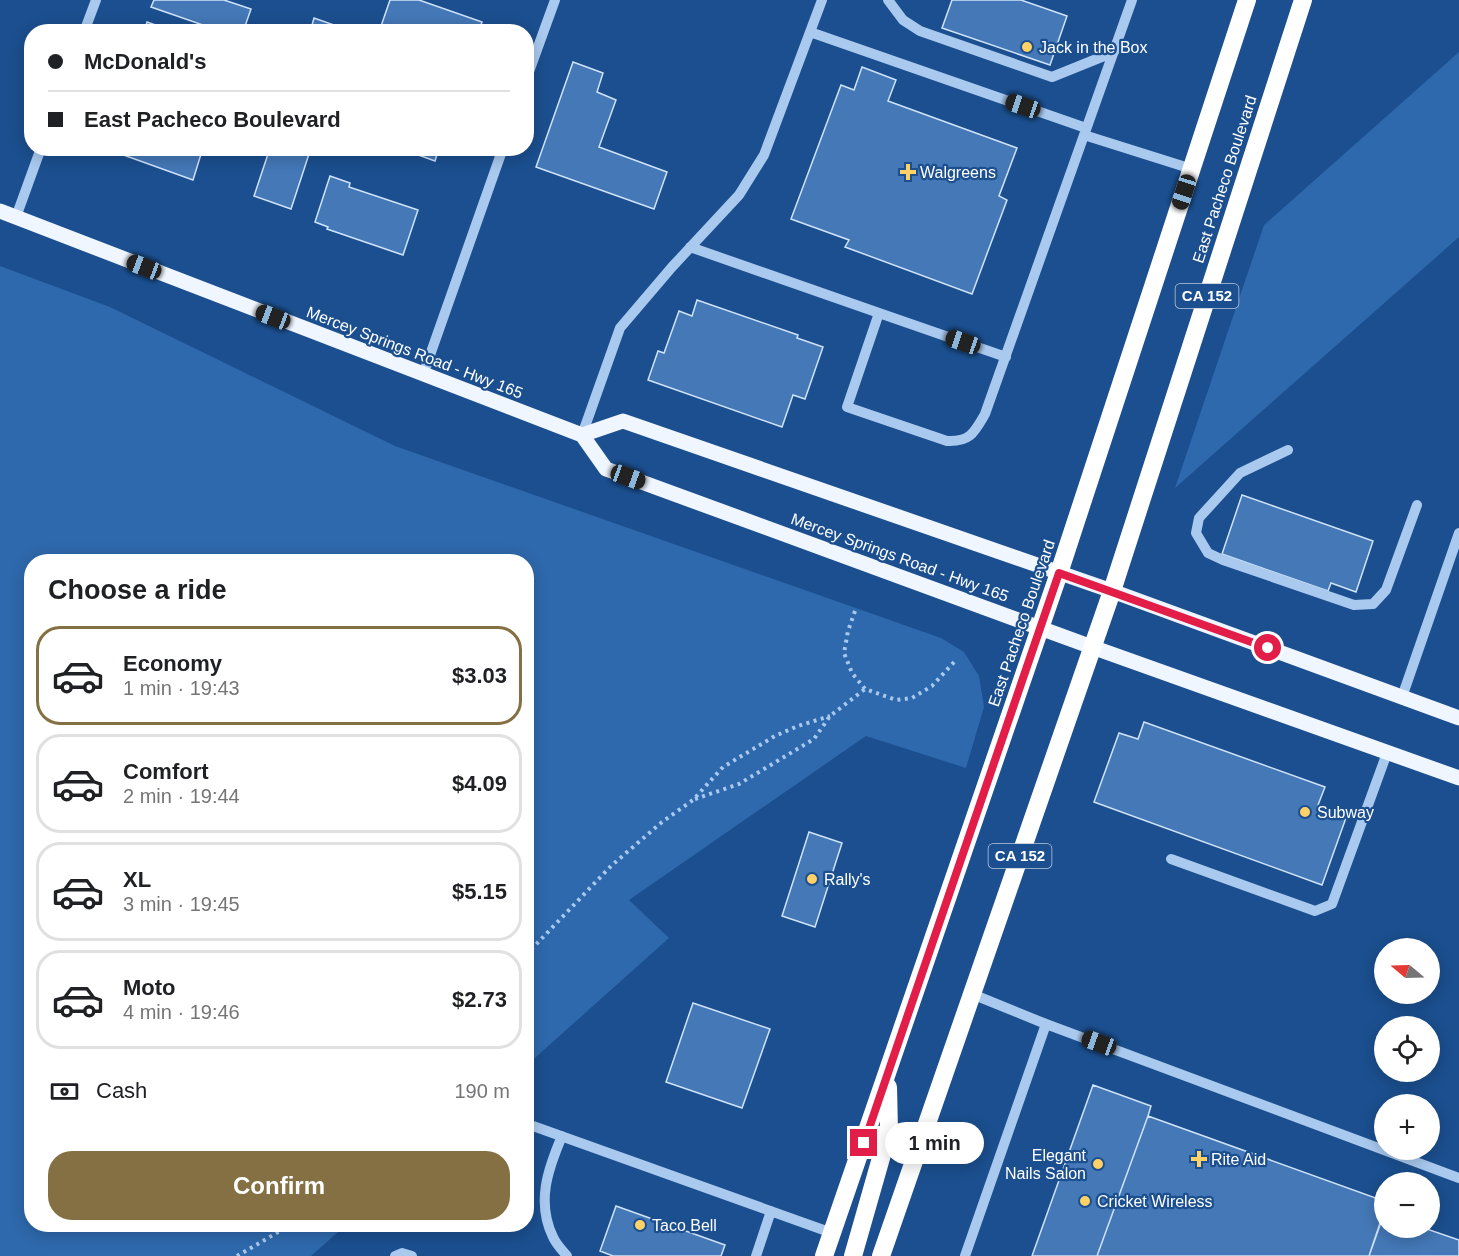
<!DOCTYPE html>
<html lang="en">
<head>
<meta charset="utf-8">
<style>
	body { margin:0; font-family:Arial,sans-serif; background:#f6f6f6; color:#202124; height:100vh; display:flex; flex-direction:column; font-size:22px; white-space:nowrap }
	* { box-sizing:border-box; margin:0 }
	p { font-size:20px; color:#757577 }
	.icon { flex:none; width:33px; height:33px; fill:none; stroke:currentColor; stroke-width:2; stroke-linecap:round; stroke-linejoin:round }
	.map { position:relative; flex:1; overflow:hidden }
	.panel { position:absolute; left:24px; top:554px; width:510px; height:678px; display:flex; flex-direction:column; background:#fff; border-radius:24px; box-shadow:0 3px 15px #0003 }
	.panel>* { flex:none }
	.hud { position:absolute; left:24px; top:24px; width:510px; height:132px; border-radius:24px; box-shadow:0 3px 15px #0003; display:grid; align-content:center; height:132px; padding:0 24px; background:#fff }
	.needle { width:39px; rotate:289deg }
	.controls { position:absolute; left:1374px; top:938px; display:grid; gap:12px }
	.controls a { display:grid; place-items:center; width:66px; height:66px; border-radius:50%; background:#fff; box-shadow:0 3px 15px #0003; font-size:30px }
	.end { position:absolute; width:27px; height:27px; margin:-14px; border:8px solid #e11d48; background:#fff; box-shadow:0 0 0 3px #fff }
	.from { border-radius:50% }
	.bubble { position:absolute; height:42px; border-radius:21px; background:#fff; box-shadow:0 3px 15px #0003; font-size:20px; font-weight:700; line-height:42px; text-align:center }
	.car { position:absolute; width:18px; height:36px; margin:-18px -9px; border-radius:8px; box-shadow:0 0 4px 2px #0007; background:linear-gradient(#222 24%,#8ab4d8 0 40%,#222 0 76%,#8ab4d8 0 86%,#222 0) }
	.hud b { display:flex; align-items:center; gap:21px; height:57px; font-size:22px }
	.hud b+b { border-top:2px solid #e0e0e0 }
	.hud i { width:15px; height:15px; background:#202124 }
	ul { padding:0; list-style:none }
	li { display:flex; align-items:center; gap:18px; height:99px; margin:0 12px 9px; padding:0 12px; border:3px solid #e0e0e0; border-radius:24px }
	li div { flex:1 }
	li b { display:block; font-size:22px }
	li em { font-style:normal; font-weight:700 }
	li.active { border-color:#847042 }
	li>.icon { width:54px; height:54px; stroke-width:1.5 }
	h2 { padding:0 24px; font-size:27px; line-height:72px }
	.pay { display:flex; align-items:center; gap:15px; height:66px; padding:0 24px; font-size:22px }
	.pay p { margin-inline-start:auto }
	.primary-button { display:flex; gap:12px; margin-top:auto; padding:12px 24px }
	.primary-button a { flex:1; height:69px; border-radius:24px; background:#847042; color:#fff; font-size:24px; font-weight:700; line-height:69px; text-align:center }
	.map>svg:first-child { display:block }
	.green { fill:#2e69ad }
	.building { fill:#4478b7; stroke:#cfe3fa; stroke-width:1.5 }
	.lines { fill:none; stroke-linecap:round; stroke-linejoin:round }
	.path { stroke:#a9c9ee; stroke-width:4; stroke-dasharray:3 4.5; stroke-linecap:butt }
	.minor { stroke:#a9c9ee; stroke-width:10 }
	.major { stroke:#f0f6ff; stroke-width:15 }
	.highway { stroke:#fff; stroke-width:18 }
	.route { stroke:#e11d48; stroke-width:8 }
	.poi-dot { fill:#ffd166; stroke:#1b4f8f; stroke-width:2 }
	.labels { text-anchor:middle; stroke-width:4.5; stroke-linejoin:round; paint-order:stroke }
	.shield { fill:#1b4f8f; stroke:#bbcadd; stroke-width:1.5 }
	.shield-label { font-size:15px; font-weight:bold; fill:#fff }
	.poi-label { font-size:16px; fill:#fff; stroke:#1b4f8f; text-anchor:start }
	.street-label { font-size:16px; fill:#fff; stroke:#1b4f8f }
</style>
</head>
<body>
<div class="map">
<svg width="1459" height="1256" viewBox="0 0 1459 1256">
	<rect width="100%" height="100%" fill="#1b4f8f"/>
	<path class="green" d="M1459,52V237L1175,488L1264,225Z
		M0,266L110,307L395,446L941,638L964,652L979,676L984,707L966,768L866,736L629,900L669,938L527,1065L526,561H32V1224H347L311,1256H0Z"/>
	<path class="building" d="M154,0H224L251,9L243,32H223L151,7Z
		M390,0H419L482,22L479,32H379Z
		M952,0H1021L1067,16L1050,65L942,28Z
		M314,18L351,31V32H310Z
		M147,22L175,32H144Z
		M573,62L603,73L597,92L616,100L599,147L667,172L654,209L536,167Z
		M862,67L896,80L888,101L1017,148L999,196L1007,200L972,294L845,247L849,240L791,219L841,85L854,90Z
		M104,148H194L202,151L193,180Z
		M270,148H311L291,209L254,196Z
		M399,148H439L435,161Z
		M330,176L350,183L349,187L418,210L403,255L327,229L328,227L315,222Z
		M697,300L798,335L797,338L823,347L805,399L793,395L782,427L648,380L658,351L664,353L679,311L692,316Z
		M1242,495L1373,541L1356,592L1331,583L1328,591L1222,554Z
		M1144,722L1325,787L1318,805L1347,815L1322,885L1094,802L1119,733L1138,739Z
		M809,832L842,843L815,927L782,916Z
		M693,1003L770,1029L742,1108L666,1082Z
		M1093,1085L1151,1106L1148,1116L1097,1256H1032Z
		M1148,1116L1384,1201V1211L1369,1256H1097Z
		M616,1206L725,1245L721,1256H613L600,1251Z
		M1384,1214V1227H1421L1459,1240V1256H1369Z"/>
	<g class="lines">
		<path class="path" d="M855,611L848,631L844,653L852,673L865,689L896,700L912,698L932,686L957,659
			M695,799L739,784L814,739L830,716L865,689
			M526,955L611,866L662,822L693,800L723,767L775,736L798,726L830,716
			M237,1256L292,1224"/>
		<path class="minor" d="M888,0L903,20L920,31L1052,77L1114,52
			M84,32L96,0
			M810,32L1086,128
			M526,80L555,0
			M1084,135L1192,169
			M16,217L41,148
			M690,247L879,313L847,407L947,441C970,442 974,433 985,414L1132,0
			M879,313L1006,357
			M423,375L503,148
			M582,435L620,328L672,267L739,195L764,155L822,0
			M1288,450L1240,473L1199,518L1196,533L1208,553L1223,560L1354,605L1373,604L1386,590L1417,505
			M1402,697L1459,533
			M1171,859L1315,911L1332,904L1387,753
			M972,994L1046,1024
			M526,1131L533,1126L832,1233
			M562,1136C548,1169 536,1202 553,1237C556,1244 562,1250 567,1256
			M395,1256L402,1253L412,1256
			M756,1256L771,1211
			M965,1256L1046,1024L1459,1178"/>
		<path class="major" d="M0,211L582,435L606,469L1092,647L1459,778
			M582,435L623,421L1112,591L1459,718"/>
		<path class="highway" d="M824,1256L1059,573L1247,0
			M853,1256L889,1130L888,1087
			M881,1256L1112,591L1303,0"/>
	</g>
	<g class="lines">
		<path class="route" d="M864,1143L1059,573L1268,648"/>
	</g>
	<g class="poi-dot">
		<circle cx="1027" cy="47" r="6"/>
		<path d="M905 163h6v6h6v6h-6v6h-6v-6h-6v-6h6z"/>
		<circle cx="1305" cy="812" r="6"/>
		<circle cx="812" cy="879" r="6"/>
		<path d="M1196 1150h6v6h6v6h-6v6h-6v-6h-6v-6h6z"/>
		<circle cx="1098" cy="1164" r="6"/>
		<circle cx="1085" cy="1201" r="6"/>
		<circle cx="640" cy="1225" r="6"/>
	</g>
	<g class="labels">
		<g class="shield">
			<rect x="1175.5" y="284" width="63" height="24" rx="4.5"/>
			<rect x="988.5" y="844" width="63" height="24" rx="4.5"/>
		</g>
		<g class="shield-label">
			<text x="1207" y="301">CA 152</text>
			<text x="1020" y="861">CA 152</text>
		</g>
		<g class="poi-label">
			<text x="1039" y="53">Jack in the Box</text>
			<text x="920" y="178">Walgreens</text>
			<text x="1317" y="818">Subway</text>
			<text x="824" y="885">Rally's</text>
			<text x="1086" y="1161" text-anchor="end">Elegant<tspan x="1086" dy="18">Nails Salon</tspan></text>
			<text x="1211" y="1165">Rite Aid</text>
			<text x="1097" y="1207">Cricket Wireless</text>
			<text x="652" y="1231">Taco Bell</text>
		</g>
		<g class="street-label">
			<text transform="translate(1224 179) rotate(-72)" y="6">East Pacheco Boulevard</text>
			<text transform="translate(415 352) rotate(21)" y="6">Mercey Springs Road - Hwy 165</text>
			<text transform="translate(900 557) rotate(20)" y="6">Mercey Springs Road - Hwy 165</text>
			<text transform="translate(1021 623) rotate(-71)" y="6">East Pacheco Boulevard</text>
		</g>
	</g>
</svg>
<div class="controls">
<a><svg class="needle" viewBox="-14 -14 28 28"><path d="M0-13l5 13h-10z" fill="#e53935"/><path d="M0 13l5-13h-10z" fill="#757577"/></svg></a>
<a><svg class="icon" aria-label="locate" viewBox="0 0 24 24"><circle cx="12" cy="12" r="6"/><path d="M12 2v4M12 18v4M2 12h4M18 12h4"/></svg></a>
<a>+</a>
<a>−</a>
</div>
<i class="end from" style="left:1268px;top:648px"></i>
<i class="end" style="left:864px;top:1143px"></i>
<div class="bubble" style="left:885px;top:1122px;width:99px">1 min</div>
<i class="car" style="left:1023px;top:106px;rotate:289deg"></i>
<i class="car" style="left:1184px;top:192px;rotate:198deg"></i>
<i class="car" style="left:144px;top:267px;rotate:291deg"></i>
<i class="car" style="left:273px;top:317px;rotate:291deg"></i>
<i class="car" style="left:963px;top:342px;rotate:289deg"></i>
<i class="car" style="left:628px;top:477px;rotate:110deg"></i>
<i class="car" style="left:1099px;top:1043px;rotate:290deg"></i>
<div class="hud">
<b><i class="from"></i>McDonald's</b>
<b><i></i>East Pacheco Boulevard</b>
</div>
<section class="panel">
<h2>Choose a ride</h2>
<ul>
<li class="active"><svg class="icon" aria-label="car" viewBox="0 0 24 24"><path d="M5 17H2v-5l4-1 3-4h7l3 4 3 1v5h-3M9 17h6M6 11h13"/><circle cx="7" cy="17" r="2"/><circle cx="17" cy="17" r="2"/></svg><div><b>Economy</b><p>1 min · 19:43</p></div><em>$3.03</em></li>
<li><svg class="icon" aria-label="car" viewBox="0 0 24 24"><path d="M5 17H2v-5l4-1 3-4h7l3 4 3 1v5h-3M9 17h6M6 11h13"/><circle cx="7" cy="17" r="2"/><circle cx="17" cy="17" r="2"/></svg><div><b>Comfort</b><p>2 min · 19:44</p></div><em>$4.09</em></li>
<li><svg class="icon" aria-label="car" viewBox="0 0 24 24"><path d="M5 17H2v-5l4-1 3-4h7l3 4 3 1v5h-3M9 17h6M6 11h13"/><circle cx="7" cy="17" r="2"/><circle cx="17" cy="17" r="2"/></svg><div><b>XL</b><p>3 min · 19:45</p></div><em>$5.15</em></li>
<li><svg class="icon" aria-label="car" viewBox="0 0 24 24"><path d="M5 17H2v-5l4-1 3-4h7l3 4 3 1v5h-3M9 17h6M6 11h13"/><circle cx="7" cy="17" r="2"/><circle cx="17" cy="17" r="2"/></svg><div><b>Moto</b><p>4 min · 19:46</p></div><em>$2.73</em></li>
</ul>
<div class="pay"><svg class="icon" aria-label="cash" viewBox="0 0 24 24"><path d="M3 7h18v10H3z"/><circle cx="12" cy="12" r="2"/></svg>Cash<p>190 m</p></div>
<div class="primary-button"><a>Confirm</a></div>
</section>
</div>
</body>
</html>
